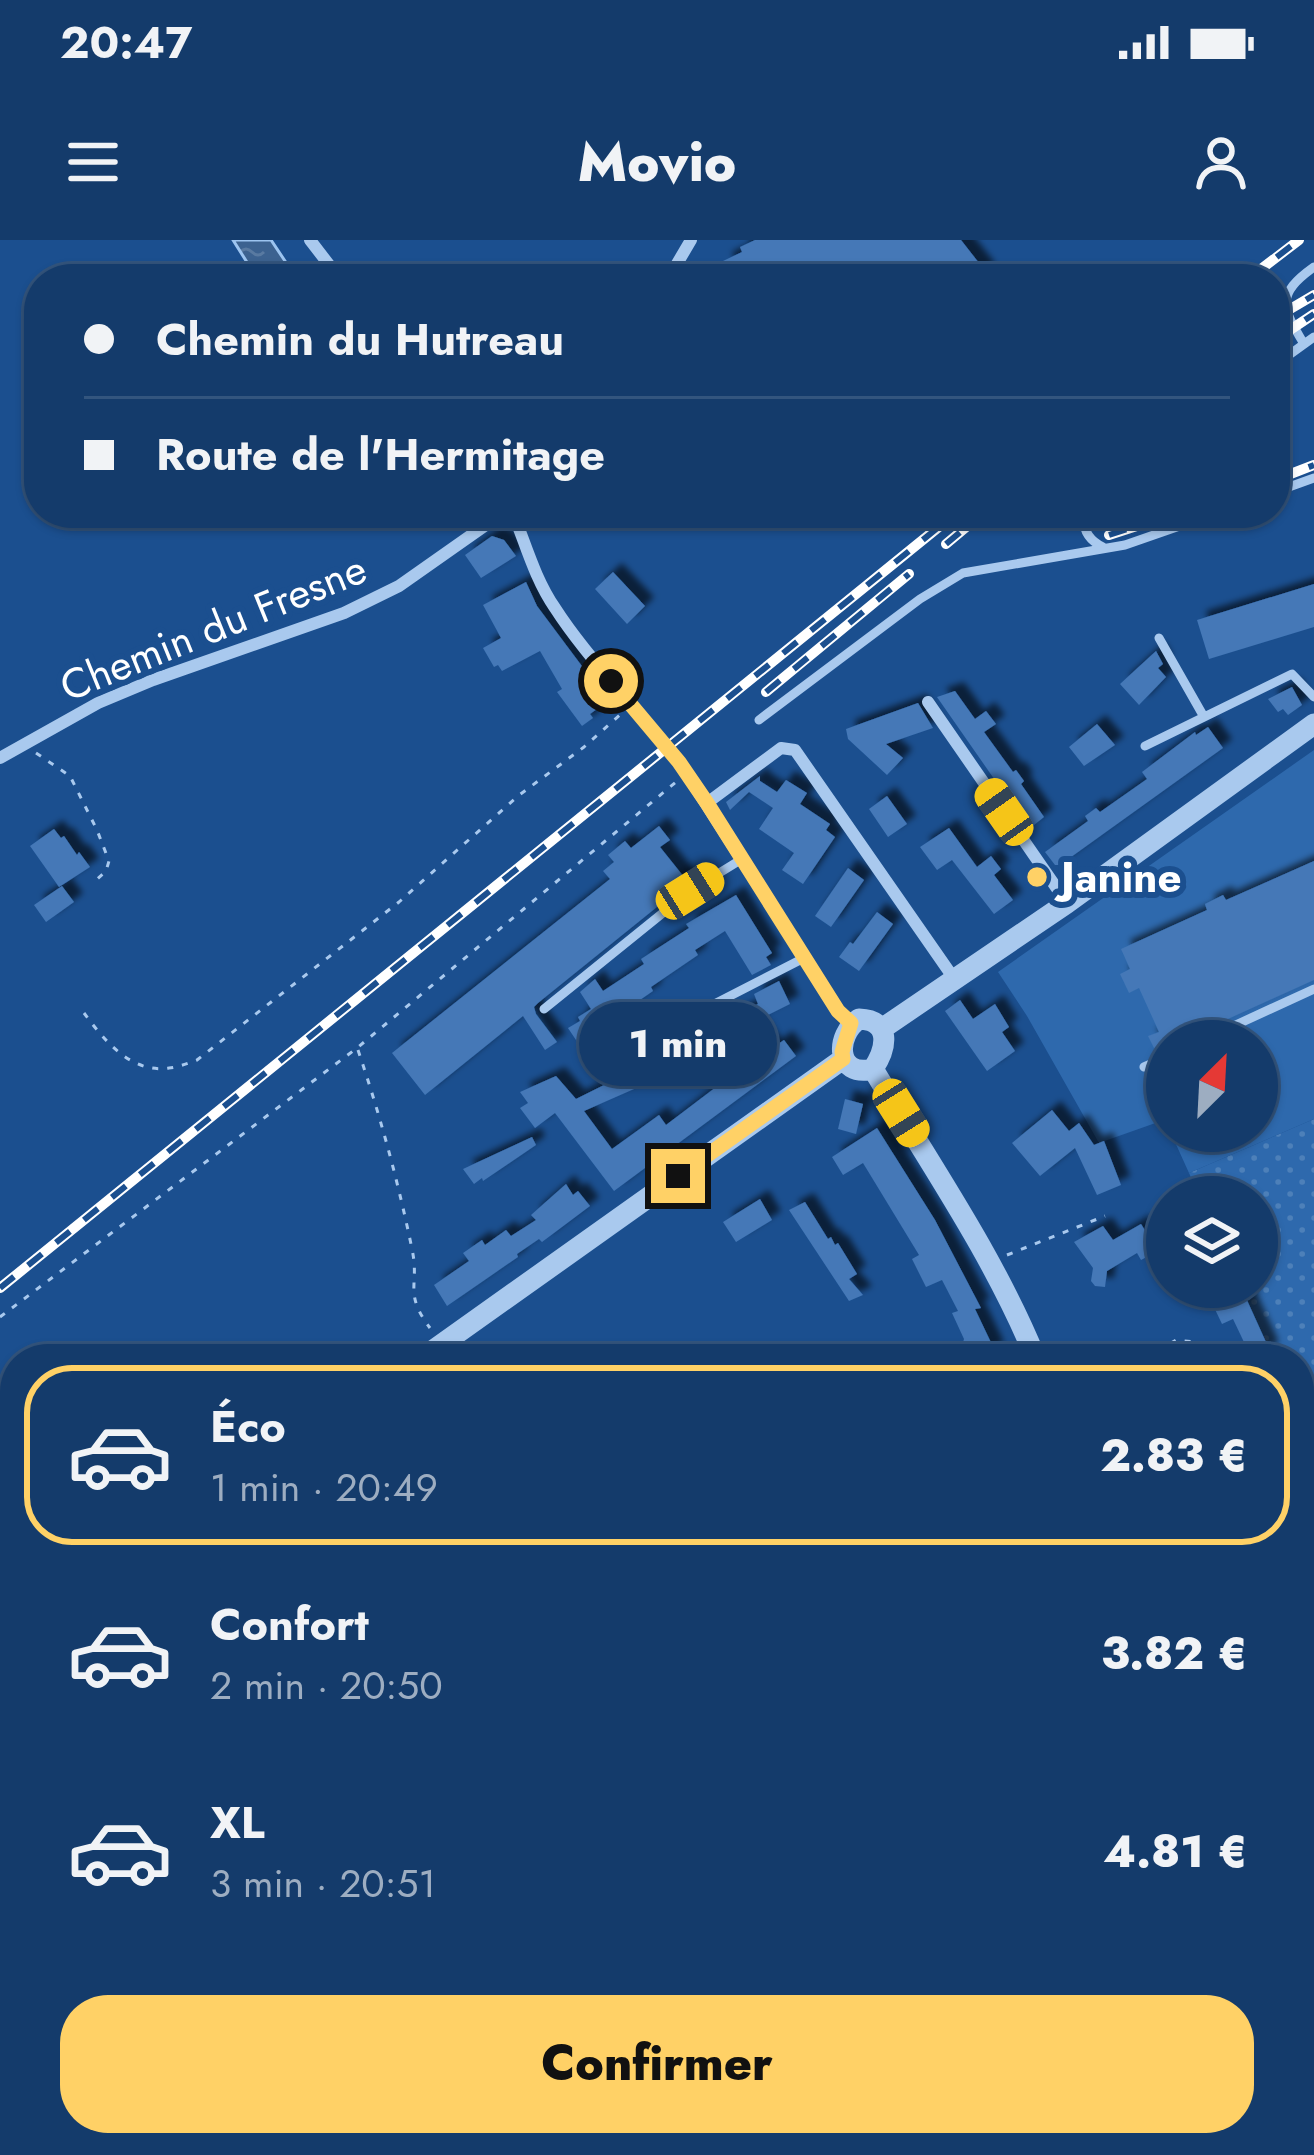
<!DOCTYPE html>
<html lang="fr">
<head>
<meta charset="utf-8">
<style>
	body { margin:0; font-family:Jost,sans-serif; background:#1d4271; color:#f1f3f6; height:100vh; display:flex; flex-direction:column; font-size:45px; white-space:nowrap }
	* { box-sizing:border-box; margin:0 }
	p { font-size:39px; color:#9dadc1 }
	.icon { flex:none; width:66px; height:66px; fill:none; stroke:currentColor; stroke-width:2; stroke-linecap:round; stroke-linejoin:round }
	.map { position:relative; flex:1; overflow:hidden }
	.side { position:absolute; left:0px; top:1104px; width:1314px; height:813px; display:flex; flex-direction:column; background:#143b6b; border-radius:48px 48px 0 0; box-shadow:0 3px 9px #0004,0 0 0 3px #33557e }
	.side>* { flex:none }
	.hud { position:absolute; left:24px; top:24px; width:1266px; height:264px; border-radius:48px; box-shadow:0 3px 9px #0004,0 0 0 3px #33557e; display:grid; align-content:center; height:264px; padding:0 60px; background:#143b6b }
	.needle { width:78px; rotate:24deg }
	.controls { position:absolute; left:1146px; top:780px; display:grid; gap:24px }
	.controls a { display:grid; place-items:center; width:132px; height:132px; border-radius:50%; background:#143b6b; box-shadow:0 3px 9px #0004,0 0 0 3px #33557e; font-size:60px }
	.end { position:absolute; width:54px; height:54px; margin:-27px; border:15px solid #ffd166; background:#111; box-shadow:0 0 0 6px #111 }
	.from { border-radius:50% }
	.bubble { position:absolute; height:84px; border-radius:42px; background:#143b6b; box-shadow:0 3px 9px #0004,0 0 0 3px #33557e; font-size:39px; font-weight:800; line-height:84px; text-align:center }
	.car { position:absolute; width:36px; height:72px; margin:-36px -18px; border-radius:15px; box-shadow:0 0 9px 3px #0007; background:linear-gradient(#f5c518 24%,#345 0 40%,#f5c518 0 76%,#345 0 86%,#f5c518 0) }
	.hud b { display:flex; align-items:center; gap:42px; height:114px; font-size:45px }
	.hud b+b { border-top:3px solid #33557e }
	.hud i { width:30px; height:30px; background:#f1f3f6 }
	ul { padding:21px 0 0; list-style:none }
	li { display:flex; align-items:center; gap:36px; height:180px; margin:0 24px 18px; padding:0 36px; border:6px solid transparent; border-radius:48px }
	li div { flex:1 }
	li b { display:block; font-size:45px }
	li em { font-style:normal; font-weight:800 }
	li.active { border-color:#ffd166 }
	li>.icon { width:108px; height:108px; stroke-width:1.5 }
	.button { display:flex; gap:24px; margin-top:auto; padding:24px 60px }
	.button a { flex:1; height:138px; border-radius:48px; background:#ffd166; color:#111; font-size:48px; font-weight:800; line-height:138px; text-align:center }
	.status { display:flex; justify-content:space-between; align-items:center; height:84px; padding:0 60px; background:#143b6b; direction:ltr }
	.status svg { height:33px; fill:currentColor }
	header { display:flex; justify-content:space-between; align-items:center; height:156px; padding:0 60px; background:#143b6b; font-size:54px; font-weight:800 }
	.map>svg:first-child { display:block }
	.grass { fill:url(#grass-dots) }
	.pitch { fill:#2e69ad }
	.water { fill:url(#water-ripples); stroke:#9cc4f0; stroke-width:3 }
	.building { fill:#4478b7; fill-rule:evenodd; filter:url(#shadow) }
	.lines { fill:none; stroke-linecap:round; stroke-linejoin:round }
	.path { stroke:#a9c9ee; stroke-width:3; stroke-dasharray:6 9; stroke-linecap:butt }
	.service { stroke:#a9c9ee; stroke-width:9 }
	.minor { stroke:#a9c9ee; stroke-width:12 }
	.tertiary { stroke:#a9c9ee; stroke-width:21 }
	.rail-casing { stroke:#fff; stroke-width:10 }
	.rail { stroke:#1b4f8f; stroke-width:6; stroke-dasharray:18; stroke-linecap:butt }
	.minor-bridge { stroke:#a9c9ee; stroke-width:12 }
	.route { stroke:#ffd166; stroke-width:15 }
	.poi-dot { fill:#ffd166; stroke:#1b4f8f; stroke-width:4.5 }
	.labels { text-anchor:middle; stroke-width:12; stroke-linejoin:round; paint-order:stroke }
	.street-label { font-size:42px; fill:#fff; stroke:#1b4f8f }
	.poi-label { font-size:42px; font-weight:bold; fill:#fff; stroke:#1b4f8f; text-anchor:start }
</style>
</head>
<body>
<div class="status"><b>20:47</b><svg viewBox="0 0 49 12"><path d="M0 12V9h3v3zM5 12V6h3v6zM10 12V3h3v9zM15 12V0h3v12zM26 1h20v11H26zM47 4h2v5h-2z"/></svg></div>
<header><svg class="icon" aria-label="menu" viewBox="0 0 24 24"><path d="M4 6h16M4 12h16M4 18h16"/></svg>Movio<svg class="icon" aria-label="person" viewBox="0 0 24 24"><circle cx="12" cy="8" r="4"/><path d="M4 21q1-7 8-7t8 7"/></svg></header>
<div class="map">
<svg width="1314" height="1915" viewBox="0 0 1314 1915">
	<defs>
		<pattern id="grass-dots" width="8" height="8" patternUnits="userSpaceOnUse" patternTransform="scale(3)"><rect width="8" height="8" fill="#2e69ad"/><path d="M2 2h.1M6 6h.1" fill="none" stroke="#4d80b9" stroke-width="1.8" stroke-linecap="round"/></pattern>
		<pattern id="water-ripples" width="26" height="14" patternUnits="userSpaceOnUse" patternTransform="scale(3)"><rect width="26" height="14" fill="#3c6290"/><path d="M2 4q2-2 4 0t4 0M15 11q2-2 4 0t4 0" fill="none" stroke="#597aa1"/></pattern>
		<filter id="shadow"><feDropShadow dx="9" dy="-9" stdDeviation="3" flood-color="#0009"/></filter>
	</defs>
	<rect width="100%" height="100%" fill="#1b4f8f"/>
	<path class="grass" d="M1314,879V1776L1299,1733V1119H1274L1241,1047H1257V957H1200L1189,933Z"/>
	<path class="pitch" d="M1314,510V879L1189,933L1170,891H1257V801H1167V885L1164,880L1099,903L1027,776L998,732Z
		M1013,1902H1074L1083,1915H992Z"/>
	<path class="water" d="M233,0H271L287,24L263,39L260,34L255,35Z"/>
	<path class="building" d="M755,0H961L986,32L977,39H731L723,21L742,12L740,7Z
		M492,296L504,300L516,316L481,338L465,315Z
		M613,332L645,366L627,384L595,349Z
		M526,342L537,366L608,461L590,474L593,478L582,486L557,452L562,449L540,411L502,431L498,425L494,427L483,408L501,398L483,365Z
		M1314,344V387L1209,419L1197,380Z
		M1156,411L1163,424L1158,428L1166,437L1139,465L1120,444Z
		M1292,447L1302,465L1288,475L1283,469L1278,472L1268,459Z
		M955,451L975,479L986,471L996,484L984,492L1013,532L1016,530L1024,541L1021,544L1044,577L1029,589L937,457Z
		M918,463L933,488L886,504L903,518L887,535L848,499L846,489Z
		M1097,484L1115,505L1084,526L1069,507Z
		M1208,487L1223,508L1060,625H1055L1045,612L1088,581L1085,576L1096,568L1100,572L1147,539L1142,532L1195,492L1196,495Z
		M760,536V541L777,552L786,540L807,553L800,564L830,584L826,590L835,597L803,644L782,630L794,613L759,589L773,568L749,552L730,570L726,562Z
		M887,556L907,584L888,597L869,569Z
		M659,586L670,600L660,607L688,642L538,763L534,767L536,774L557,802L545,810L523,776L425,855L392,813L610,639L603,631L614,622L608,615L625,601L631,608Z
		M949,588L977,627L991,616L1001,629L994,635L1013,660L994,674L952,620L937,630L920,607Z
		M54,589L61,598L64,596L77,615L79,612L90,627L59,647L30,606Z
		M1314,621V740L1197,793L1192,801H1167V808L1156,812L1148,796L1159,792L1139,748L1129,753L1120,734L1130,729L1121,709L1207,670L1205,664L1223,655L1226,660Z
		M848,628L864,640L831,687L815,676Z
		M62,646L74,662L46,682L34,665Z
		M736,655L772,713L766,717L771,725L752,735L725,691L695,710L698,715L651,747L653,751L578,803L568,788L580,781L578,777L591,769L580,752L595,739L603,751L644,724L641,719L689,688L686,684Z
		M877,672L893,684L859,731L839,717L850,702L853,704Z
		M779,741L790,764L754,782L772,808L784,800L796,816L614,951L555,873L535,888L520,868L528,863L520,852L556,836L576,859L610,842L603,828L621,822L722,771L726,780L758,764L754,754ZM679,815L684,826L701,818L720,844L666,885L659,875L612,909L584,871L650,842L645,831Z
		M960,760L973,779L995,764L1009,787L1002,792L1015,811L987,831L945,771Z
		M845,859L863,864L856,894L838,889Z
		M1052,870L1069,891L1079,883L1094,905L1104,901L1121,945L1097,955L1075,908L1040,936L1012,903Z
		M877,888L935,980L981,1068L975,1069L995,1111L979,1119H963L960,1113L964,1099L952,1073L958,1071L942,1040L926,1047L912,1019L919,1015L863,923L843,935L832,917Z
		M532,897L536,905L483,941L482,938L474,944L463,929Z
		M566,944L573,955L578,951L590,966L542,1002L539,999L517,1014L518,1017L447,1066L434,1045L469,1021L463,1013L482,1000L485,1005L506,990L511,996L536,980L531,975Z
		M760,959L772,980L736,1002L723,982Z
		M805,962L828,999L831,997L835,1005L838,1003L857,1034L849,1039L863,1055L849,1061L789,970Z
		M1141,984L1158,1011L1141,1020L1137,1013L1107,1031L1105,1047L1095,1046L1091,1041L1093,1028L1074,1002L1103,986L1113,1000Z
		M1228,1047H1241L1270,1111L1252,1119L1233,1079L1222,1084L1212,1063L1221,1059L1217,1052Z"/>
	<g class="lines">
		<path class="path" d="M36,513L70,536L97,590L109,621L106,631L94,642
			M84,773C104,800 131,834 169,828C179,827 188,823 197,820L399,662L518,556L584,507L621,474
			M358,810C380,875 398,941 412,1009C420,1046 403,1052 430,1088
			M1007,1015L1105,976
			M0,1077L357,808L676,542
			M1145,1119L1176,1100L1195,1102
			M0,1827L15,1819"/>
		<path class="service" d="M1304,104C1282,67 1275,55 1314,27
			M1275,125L1314,97
			M1275,252L1314,238
			M1084,273C1082,289 1088,300 1103,307
			M1159,398L1204,477
			M759,480L920,359L963,333L1125,305L1217,273
			M1145,506L1292,434L1314,457
			M544,769L690,651L742,619
			M1201,801L1314,749
			M617,814L804,718
			M1144,827L1167,817"/>
		<path class="minor" d="M310,0L340,39
			M668,39L691,0
			M513,273C526,305 535,339 555,368C582,410 618,447 649,486
			M928,462L1067,663
			M0,518L98,463L153,440L344,373L399,346L490,282L510,273
			M679,522L839,771L851,783
			M707,563L781,508L795,510L955,740"/>
		<path class="tertiary" d="M859,779C892,780 887,808 873,829C835,838 835,795 859,779Z
			M883,788L1067,663L1314,484
			M873,829C930,924 994,1016 1036,1119
			M421,1119L843,819
			M0,1422L15,1411
			M1294,1902L1298,1915"/>
		<defs>
			<path id="rail" d="M1248,39L1299,0
				M1275,78L1314,55
				M1275,100L1314,74
				M1275,240L1314,225
				M1036,274L1038,273
				M1109,295L1177,273
				M946,304L983,273
				M766,452L909,334
				M0,1048L956,273"/>
		</defs>
		<use href="#rail" class="rail-casing"/>
		<use href="#rail" class="rail"/>
		<path class="minor-bridge" d="M649,486L679,522"/>
	</g>
	<g class="lines">
		<path class="route" d="M611,441L679,522L707,563L838,771L851,783L842,812L843,819L678,936"/>
	</g>
	<circle class="poi-dot" cx="1037" cy="637" r="12"/>
	<g class="labels">
		<g class="street-label">
			<text transform="translate(213 387) rotate(-22)" y="15">Chemin du Fresne</text>
		</g>
		<g class="poi-label">
			<text x="1061" y="652">Janine</text>
		</g>
	</g>
</svg>
<div class="controls">
<a><svg class="needle" viewBox="-14 -14 28 28"><path d="M0-13l5 13h-10z" fill="#e53935"/><path d="M0 13l5-13h-10z" fill="#9dadc1"/></svg></a>
<a><svg class="icon" aria-label="layers" viewBox="0 0 24 24"><path d="M12 4l9 5-9 5-9-5zM3 14l9 5 9-5"/></svg></a>
</div>
<i class="end from" style="left:611px;top:441px"></i>
<i class="end" style="left:678px;top:936px"></i>
<div class="bubble" style="left:579px;top:762px;width:198px">1 min</div>
<i class="car" style="left:1004px;top:572px;rotate:325deg"></i>
<i class="car" style="left:690px;top:651px;rotate:58deg"></i>
<i class="car" style="left:901px;top:873px;rotate:148deg"></i>
<div class="hud">
<b><i class="from"></i>Chemin du Hutreau</b>
<b><i></i>Route de l'Hermitage</b>
</div>
<section class="side">
<ul>
<li class="active"><svg class="icon" aria-label="car" viewBox="0 0 24 24"><path d="M5 17H2v-5l4-1 3-4h7l3 4 3 1v5h-3M9 17h6M6 11h13"/><circle cx="7" cy="17" r="2"/><circle cx="17" cy="17" r="2"/></svg><div><b>Éco</b><p>1 min · 20:49</p></div><em>2.83 €</em></li>
<li><svg class="icon" aria-label="car" viewBox="0 0 24 24"><path d="M5 17H2v-5l4-1 3-4h7l3 4 3 1v5h-3M9 17h6M6 11h13"/><circle cx="7" cy="17" r="2"/><circle cx="17" cy="17" r="2"/></svg><div><b>Confort</b><p>2 min · 20:50</p></div><em>3.82 €</em></li>
<li><svg class="icon" aria-label="car" viewBox="0 0 24 24"><path d="M5 17H2v-5l4-1 3-4h7l3 4 3 1v5h-3M9 17h6M6 11h13"/><circle cx="7" cy="17" r="2"/><circle cx="17" cy="17" r="2"/></svg><div><b>XL</b><p>3 min · 20:51</p></div><em>4.81 €</em></li>
</ul>
<div class="button"><a>Confirmer</a></div>
</section>
</div>
</body>
</html>
